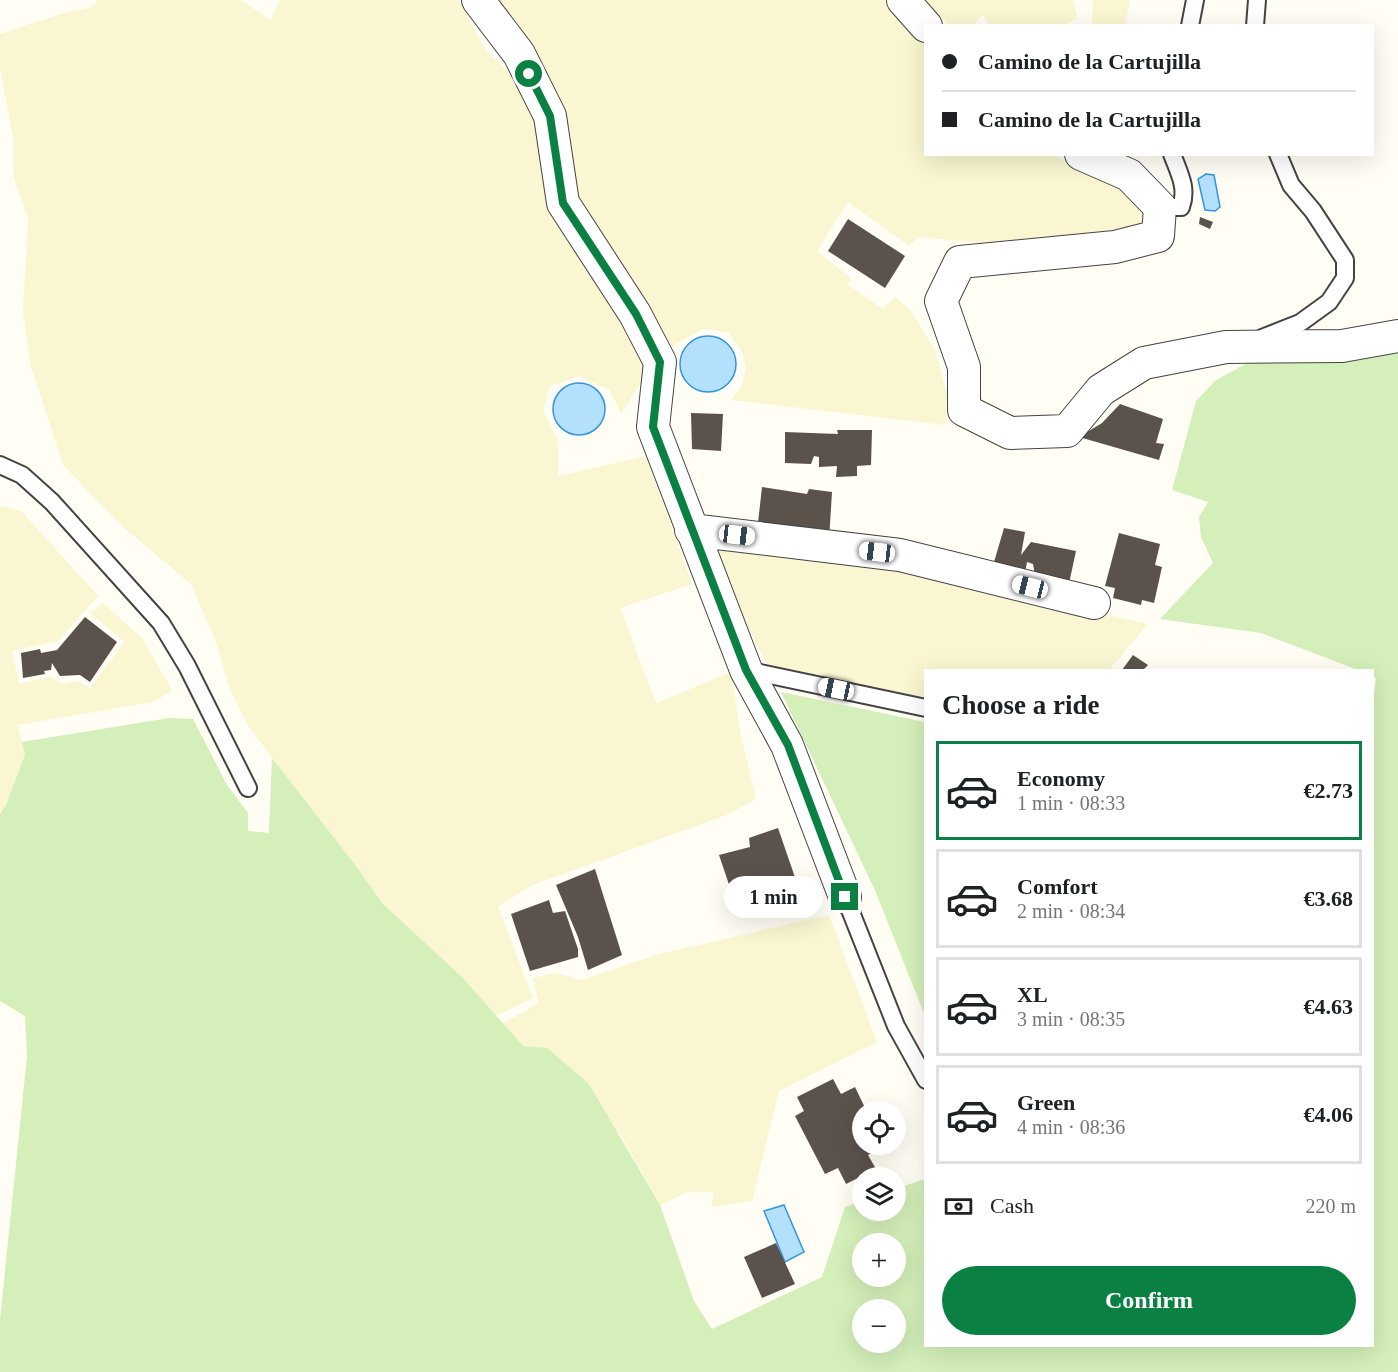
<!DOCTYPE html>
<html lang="en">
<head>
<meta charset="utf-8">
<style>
	body { margin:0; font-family:"Times New Roman",serif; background:#f6f6f6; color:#202124; height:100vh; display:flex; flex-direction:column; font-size:22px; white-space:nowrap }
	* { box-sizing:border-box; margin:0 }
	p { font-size:20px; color:#757577 }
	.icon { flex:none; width:33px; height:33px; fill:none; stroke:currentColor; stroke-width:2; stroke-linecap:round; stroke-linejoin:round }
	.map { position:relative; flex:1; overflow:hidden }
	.drawer { position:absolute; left:924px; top:669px; width:450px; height:678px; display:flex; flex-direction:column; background:#fff; border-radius:0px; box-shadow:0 6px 24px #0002 }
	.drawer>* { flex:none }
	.top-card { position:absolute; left:924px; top:24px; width:450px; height:132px; border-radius:0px; box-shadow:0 6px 24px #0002; display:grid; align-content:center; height:132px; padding:0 18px; background:#fff }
	.tools { position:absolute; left:852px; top:1101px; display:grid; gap:12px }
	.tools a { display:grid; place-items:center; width:54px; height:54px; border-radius:50%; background:#fff; box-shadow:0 6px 24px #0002; font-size:30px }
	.end { position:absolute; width:27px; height:27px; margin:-14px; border:8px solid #0b8043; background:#fff; box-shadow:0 0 0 3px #fff }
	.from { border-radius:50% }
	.bubble { position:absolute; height:42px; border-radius:21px; background:#fff; box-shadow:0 6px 24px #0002; font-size:20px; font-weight:600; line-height:42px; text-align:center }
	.car { position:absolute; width:18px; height:36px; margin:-18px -9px; border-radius:8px; box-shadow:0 0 4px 2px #0007; background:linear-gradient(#fff 24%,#345 0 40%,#fff 0 76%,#345 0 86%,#fff 0) }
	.top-card b { display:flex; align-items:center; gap:21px; height:57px; font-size:22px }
	.top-card b+b { border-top:2px solid #e0e0e0 }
	.top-card i { width:15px; height:15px; background:#202124 }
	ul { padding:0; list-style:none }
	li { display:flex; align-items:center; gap:18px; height:99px; margin:0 12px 9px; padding:0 6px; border:3px solid #e0e0e0; border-radius:0px }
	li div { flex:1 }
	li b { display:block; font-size:22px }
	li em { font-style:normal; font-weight:600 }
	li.active { border-color:#0b8043 }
	li>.icon { width:54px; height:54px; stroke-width:1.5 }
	h2 { padding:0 18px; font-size:27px; line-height:72px }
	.pay { display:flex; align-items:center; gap:15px; height:66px; padding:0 18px; font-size:22px }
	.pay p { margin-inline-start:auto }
	.action { display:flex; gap:12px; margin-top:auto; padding:12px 18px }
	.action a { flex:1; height:69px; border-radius:36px; background:#0b8043; color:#fff; font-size:24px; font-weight:600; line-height:69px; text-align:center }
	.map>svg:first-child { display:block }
	.farmland { fill:#f9f6d1 }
	.green { fill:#d4efb9; fill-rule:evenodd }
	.water { fill:#b3e0fc; stroke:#3296db; stroke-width:1.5 }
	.building { fill:#5b524c }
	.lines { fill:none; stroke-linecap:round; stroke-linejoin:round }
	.service-casing { stroke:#444; stroke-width:20 }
	.minor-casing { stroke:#444; stroke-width:34 }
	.service { stroke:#fff; stroke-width:16 }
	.minor { stroke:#fff; stroke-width:32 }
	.route { stroke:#0b8043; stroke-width:8 }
</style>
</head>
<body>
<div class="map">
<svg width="1398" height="1372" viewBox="0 0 1398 1372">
	<rect width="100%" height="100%" fill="#fffdf4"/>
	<path class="farmland" d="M98,0H240L271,20L280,0H459L486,51L505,68L543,123L651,366L621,414L610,390L579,376L550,386L543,410L558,442V476L646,456L692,584L620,608L656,703L731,672L741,736L756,799L729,814L530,886L498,907L533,998L496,1016L463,978L382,903L359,870L317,818L247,724L230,689L215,639L191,584L123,527L63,465L31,366L23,312L28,219L14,178L13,136L0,68V34L64,13L92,7Z
		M494,0H886L925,41L926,154L1051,155L1128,185L1152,211L1148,229L1047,241L981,243L919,237L909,246L848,202L817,251L851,278L848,285L883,309L895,297L911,311L935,350L947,395L945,425L731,400L742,385L746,368L742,352L728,332L703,329L672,346L577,201L570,130L557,91L536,53Z
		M924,0H1073L1077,18L1064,25L989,26L983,15L973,25H949Z
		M1093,0H1130L1125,25H1092Z
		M0,506L21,511L98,596L58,641L12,651L19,684L49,677L65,684L78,681L90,688L125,642L90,613L103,603L142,638L172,690L154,702L17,725L26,755L6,805L0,814Z
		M715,543L833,554L1148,624L1109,670H926L925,697L769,667L739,612Z
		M829,915L877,1042L779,1091L752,1201L712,1207L713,1192H687L660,1205L622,1137L547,1048L523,1046L502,1024L539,1003L533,978L555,973L582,980L659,954Z"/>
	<path class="green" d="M1398,349V1372H0V1320L27,1056L25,1016L0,1001V814L6,805L25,755L22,742L169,718L193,719L227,785L248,813V831L269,833L272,758L359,870L382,903L463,978L523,1046L547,1048L589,1084L660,1205L694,1301L712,1329L822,1277L845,1207L862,1201V1210H896V1189L925,1179L926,1346H1372V715L1376,678L1373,676L1372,670H1358L1261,633L1160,619L1213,563L1201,537L1199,517L1208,502L1172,490L1196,401L1215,381L1247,363L1298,356ZM862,1244H896V1276H862ZM862,1310H896V1342H862Z
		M781,692L925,722V1016L874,888Z"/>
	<path class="water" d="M1206,174L1214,175L1220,207L1215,211L1205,210L1198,179Z
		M680 364a28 28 0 1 1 56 0a28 28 0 1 1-56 0Z
		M553 409a26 26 0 1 1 52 0a26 26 0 1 1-52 0Z
		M784,1205L804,1252L785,1262L764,1211Z"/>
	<path class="building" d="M1200,217L1213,222L1210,229L1199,224Z
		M848,219L905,256L885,288L828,251Z
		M1120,404L1163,419L1156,443L1164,444L1159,460L1079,437L1102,423Z
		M691,413L723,414L721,451L692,449Z
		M837,430H872L871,465L857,466V476L836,477L837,466L819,467V457L814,456L811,464L785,463V432L838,434Z
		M762,487L807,494L809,489L832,492L829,540L758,523Z
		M1004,528L1025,532L1021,555L1031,542L1076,551L1068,588L1036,581L1033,564L1027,562L1024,578L992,569Z
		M1119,533L1160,544L1155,565L1162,567L1154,603L1142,600L1141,605L1113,598L1115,588L1105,586Z
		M85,617L117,642L90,682L80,675L60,676L52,663L51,670L44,671L45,674L23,678L21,653L40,649L41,653L57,650Z
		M1133,655L1148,665L1143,670H1122Z
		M778,828L799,889L775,896V902L739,914L719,855L750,847L749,838Z
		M595,869L622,955L588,970L578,937L556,885Z
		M549,900L553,913L565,911L578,949V957L530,971L511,914Z
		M833,1079L841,1094L855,1087L867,1112H862V1144H887L868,1155L876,1169L846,1184L838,1168L825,1174L795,1116L804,1111L797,1097Z
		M776,1243L795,1284L762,1298L744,1257Z"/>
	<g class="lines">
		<defs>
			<path id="service" d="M1190,26L1195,0
				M1255,26L1257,0
				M1160,207H1181C1188,188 1179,173 1172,154
				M1262,338L1300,323L1329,302L1345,278V260L1313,211L1291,185L1278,154
				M0,465L22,475L52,502L161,623L187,666L248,788
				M746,670L926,708
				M845,897L896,1026L926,1080"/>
			<path id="minor" d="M478,0L519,54L550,116L563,203L635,314L660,362L653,427L746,670L787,745L845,897
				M903,0L926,26
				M1081,154L1129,175L1160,207L1158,236L1115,247L960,262L941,301L964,367V410L1010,433L1067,431L1101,390L1144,363L1226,347L1342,346L1398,336
				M691,530L900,555L1094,603"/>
		</defs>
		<use href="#service" class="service-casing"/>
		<use href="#minor" class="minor-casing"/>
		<use href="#service" class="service"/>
		<use href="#minor" class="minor"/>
	</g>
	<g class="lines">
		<path class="route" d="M529,74L550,116L563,203L636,314L660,362L653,427L746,670L788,745L845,897"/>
	</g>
</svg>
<div class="tools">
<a><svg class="icon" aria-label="locate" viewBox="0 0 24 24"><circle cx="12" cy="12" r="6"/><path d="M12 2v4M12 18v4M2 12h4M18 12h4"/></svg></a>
<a><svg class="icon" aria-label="layers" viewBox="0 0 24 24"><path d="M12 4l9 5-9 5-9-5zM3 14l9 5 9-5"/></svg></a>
<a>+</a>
<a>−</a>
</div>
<i class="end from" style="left:529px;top:74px"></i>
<i class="end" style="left:845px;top:897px"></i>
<div class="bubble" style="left:724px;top:876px;width:99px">1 min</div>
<i class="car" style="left:737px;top:535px;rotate:97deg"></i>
<i class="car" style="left:877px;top:552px;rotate:277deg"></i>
<i class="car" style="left:1030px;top:587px;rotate:284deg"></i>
<i class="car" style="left:836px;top:689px;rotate:282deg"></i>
<div class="top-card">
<b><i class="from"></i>Camino de la Cartujilla</b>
<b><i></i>Camino de la Cartujilla</b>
</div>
<section class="drawer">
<h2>Choose a ride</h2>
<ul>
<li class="active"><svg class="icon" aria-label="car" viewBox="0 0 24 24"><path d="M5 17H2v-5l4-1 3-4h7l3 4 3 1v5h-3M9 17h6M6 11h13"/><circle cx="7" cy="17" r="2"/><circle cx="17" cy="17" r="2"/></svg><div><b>Economy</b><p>1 min · 08:33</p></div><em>€2.73</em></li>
<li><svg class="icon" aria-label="car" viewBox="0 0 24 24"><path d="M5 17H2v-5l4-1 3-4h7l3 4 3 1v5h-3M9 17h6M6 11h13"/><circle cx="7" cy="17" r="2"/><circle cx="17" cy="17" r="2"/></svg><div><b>Comfort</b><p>2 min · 08:34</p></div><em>€3.68</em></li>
<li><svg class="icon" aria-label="car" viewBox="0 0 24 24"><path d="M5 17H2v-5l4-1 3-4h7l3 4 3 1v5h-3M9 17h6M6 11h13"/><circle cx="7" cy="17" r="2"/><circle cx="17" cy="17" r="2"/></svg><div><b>XL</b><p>3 min · 08:35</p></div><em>€4.63</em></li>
<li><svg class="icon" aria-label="car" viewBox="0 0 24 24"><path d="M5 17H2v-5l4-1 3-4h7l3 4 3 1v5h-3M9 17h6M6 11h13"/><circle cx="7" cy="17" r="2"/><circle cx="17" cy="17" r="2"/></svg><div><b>Green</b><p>4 min · 08:36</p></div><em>€4.06</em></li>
</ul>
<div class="pay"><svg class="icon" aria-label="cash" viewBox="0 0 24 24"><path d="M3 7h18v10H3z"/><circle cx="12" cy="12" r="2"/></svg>Cash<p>220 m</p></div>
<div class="action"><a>Confirm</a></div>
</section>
</div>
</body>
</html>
